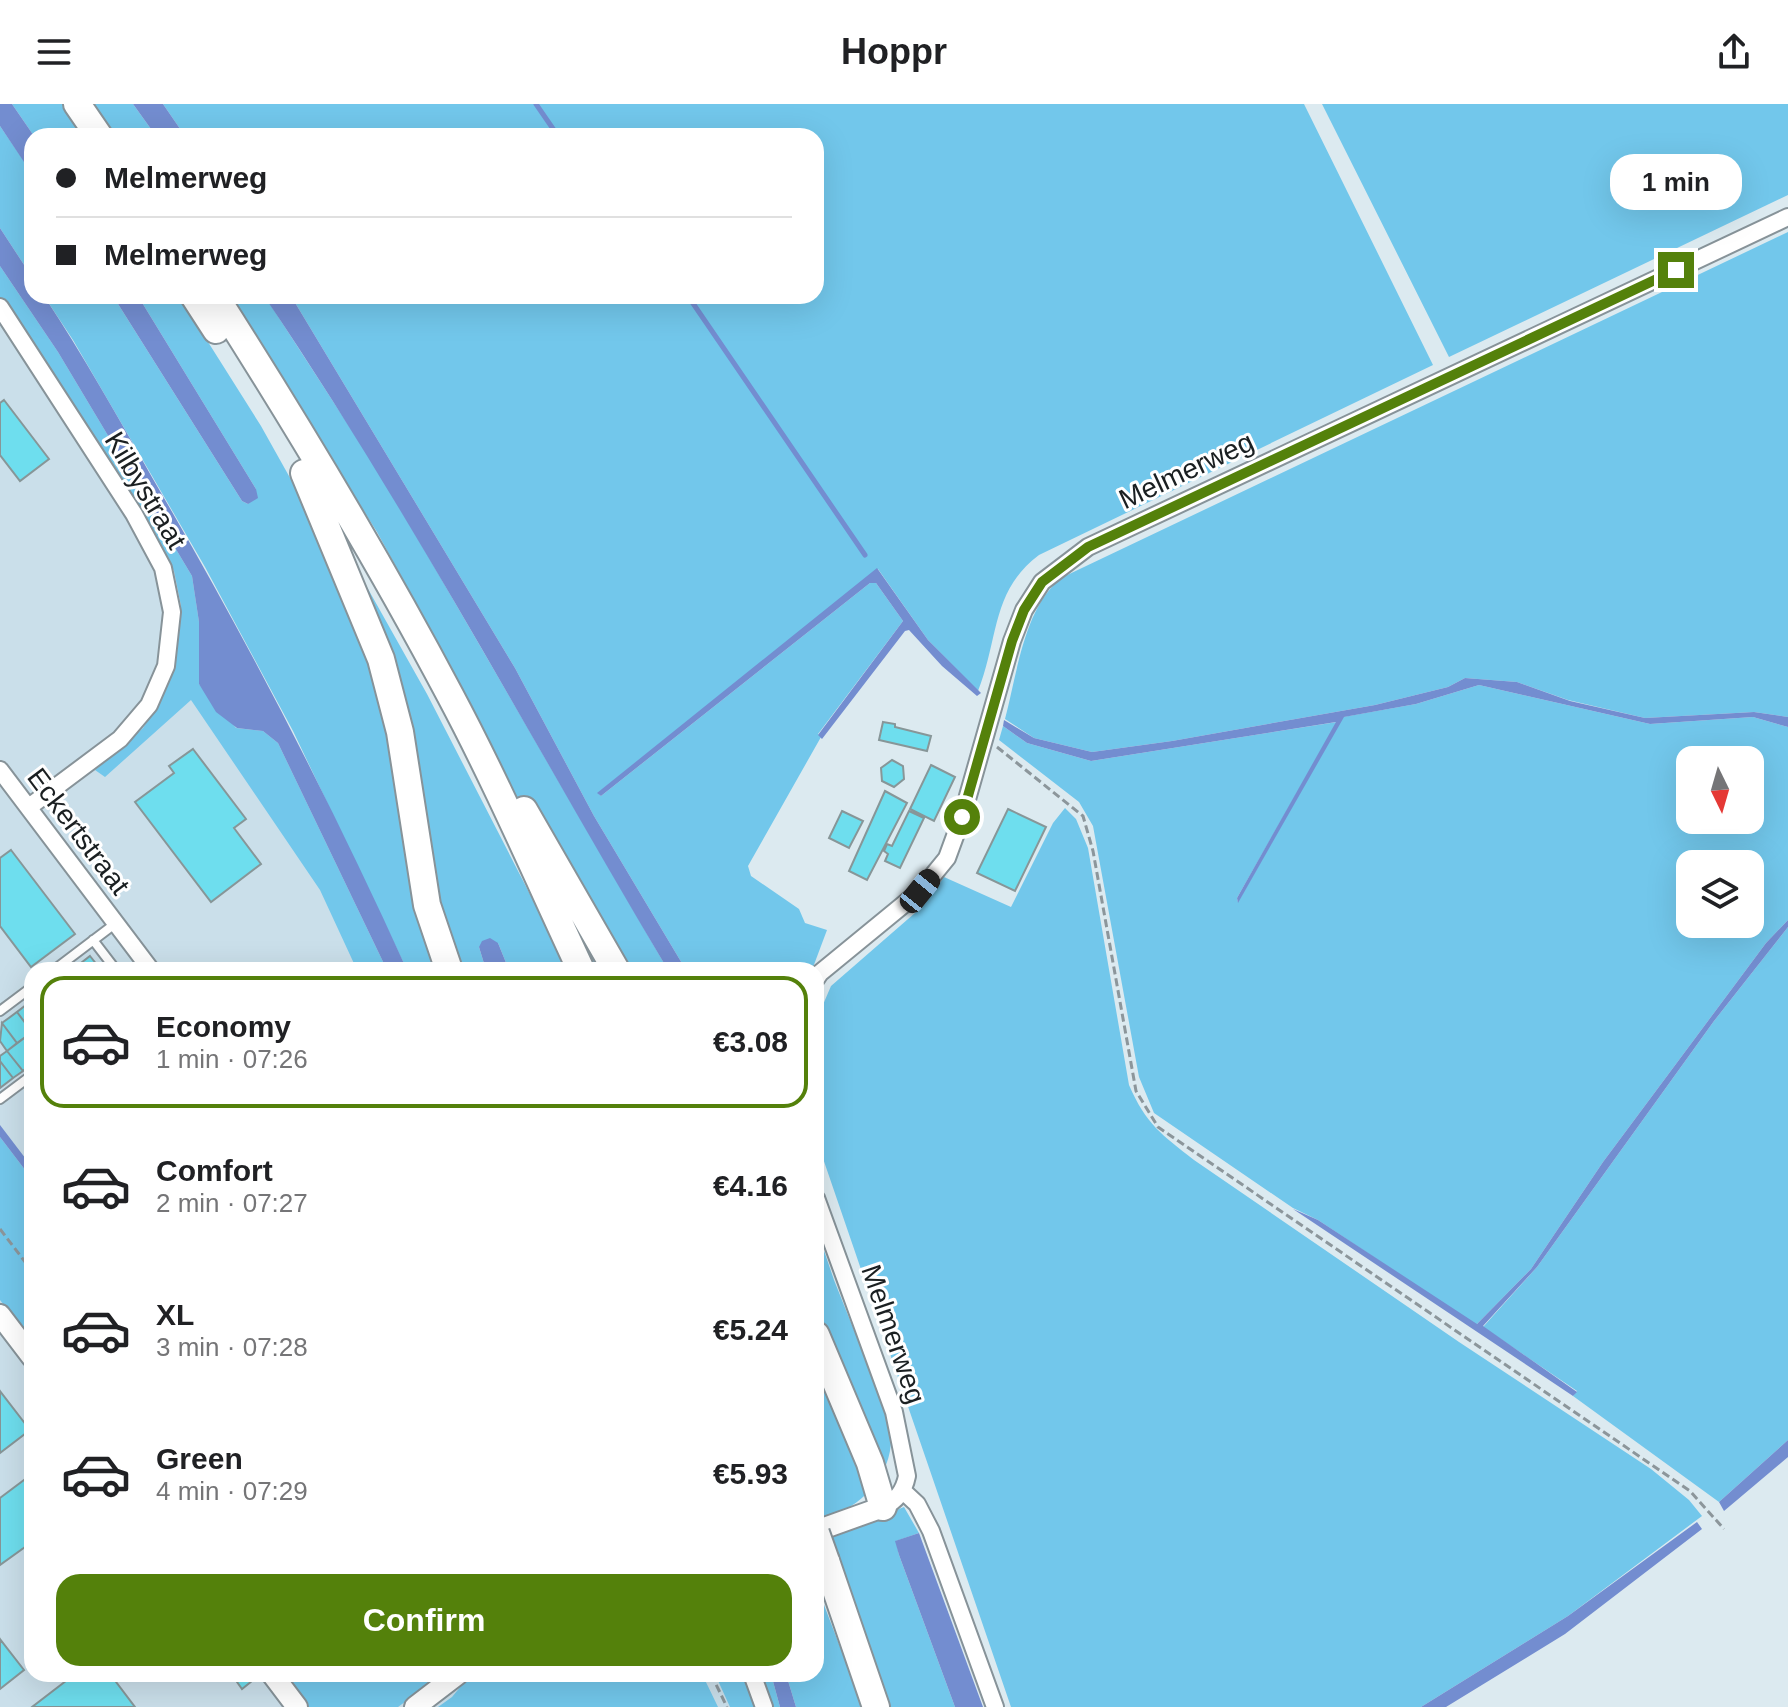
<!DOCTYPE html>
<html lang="en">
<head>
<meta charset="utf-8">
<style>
	body { margin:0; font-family:Arial,sans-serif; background:#f2f2f2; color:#202124; height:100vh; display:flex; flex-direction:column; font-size:30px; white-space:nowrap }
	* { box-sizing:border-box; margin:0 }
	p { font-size:26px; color:#757577 }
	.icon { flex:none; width:44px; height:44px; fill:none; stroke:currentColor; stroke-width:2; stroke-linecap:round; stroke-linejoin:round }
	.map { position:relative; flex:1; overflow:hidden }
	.side { position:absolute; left:24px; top:858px; width:800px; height:720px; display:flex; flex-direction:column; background:#fff; border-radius:24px; box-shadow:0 8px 32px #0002 }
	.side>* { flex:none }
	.guide { position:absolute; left:24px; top:24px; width:800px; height:176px; border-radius:24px; box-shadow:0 8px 32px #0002; display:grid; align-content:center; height:176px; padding:0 32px; background:#fff }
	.needle { width:52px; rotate:175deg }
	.buttons { position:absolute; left:1676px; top:642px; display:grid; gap:16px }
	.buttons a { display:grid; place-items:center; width:88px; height:88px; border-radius:16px; background:#fff; box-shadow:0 8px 32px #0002; font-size:40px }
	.end { position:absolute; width:36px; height:36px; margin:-18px; border:10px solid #54810b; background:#fff; box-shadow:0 0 0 4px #fff }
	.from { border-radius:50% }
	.bubble { position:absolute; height:56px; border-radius:24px; background:#fff; box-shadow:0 8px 32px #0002; font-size:26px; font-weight:600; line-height:56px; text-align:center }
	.car { position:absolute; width:24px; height:48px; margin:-24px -12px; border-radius:10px; box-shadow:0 0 6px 2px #0007; background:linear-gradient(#222 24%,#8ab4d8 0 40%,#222 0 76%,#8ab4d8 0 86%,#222 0) }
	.guide b { display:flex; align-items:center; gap:28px; height:76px; font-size:30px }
	.guide b+b { border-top:2px solid #e0e0e0 }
	.guide i { width:20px; height:20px; background:#202124 }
	ul { padding:14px 0 0; list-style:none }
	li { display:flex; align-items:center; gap:24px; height:132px; margin:0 16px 12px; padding:0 16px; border:4px solid transparent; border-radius:24px }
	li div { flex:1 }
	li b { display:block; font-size:30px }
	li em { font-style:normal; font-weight:600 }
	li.selected { border-color:#54810b }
	li>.icon { width:72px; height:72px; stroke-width:1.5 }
	.action { display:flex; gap:16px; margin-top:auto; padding:16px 32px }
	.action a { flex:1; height:92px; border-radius:24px; background:#54810b; color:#fff; font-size:32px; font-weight:600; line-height:92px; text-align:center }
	header { display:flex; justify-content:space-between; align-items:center; height:104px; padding:0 32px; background:#fff; font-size:36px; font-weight:600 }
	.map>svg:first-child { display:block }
	.built { fill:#cadfea }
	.green { fill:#72c7eb; fill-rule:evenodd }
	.water { fill:#738dd0 }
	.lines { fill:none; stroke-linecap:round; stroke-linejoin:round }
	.stream { stroke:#738dd0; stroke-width:5 }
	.building { fill:#6edeee; stroke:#879698; stroke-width:2 }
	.service-casing { stroke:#879399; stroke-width:12 }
	.minor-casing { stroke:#879399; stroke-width:20 }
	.tertiary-casing { stroke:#879399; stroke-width:24 }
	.trunk-casing { stroke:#879399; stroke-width:30 }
	.path { stroke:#8c969b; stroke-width:3; stroke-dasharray:8 4; stroke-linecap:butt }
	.service { stroke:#fff; stroke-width:8 }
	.minor { stroke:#fff; stroke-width:16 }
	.tertiary { stroke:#fff; stroke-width:20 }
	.trunk { stroke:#fff; stroke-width:26 }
	.trunk-bridge-casing { stroke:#879399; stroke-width:30; stroke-linecap:butt }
	.trunk-bridge { stroke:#fff; stroke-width:26 }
	.route { stroke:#54810b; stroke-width:10 }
	.labels { text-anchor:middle; stroke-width:6; stroke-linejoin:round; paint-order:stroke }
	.street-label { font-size:28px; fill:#1a1f21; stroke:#fff }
</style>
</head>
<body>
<header><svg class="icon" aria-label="menu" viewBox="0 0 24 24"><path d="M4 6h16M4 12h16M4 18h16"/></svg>Hoppr<svg class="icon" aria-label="share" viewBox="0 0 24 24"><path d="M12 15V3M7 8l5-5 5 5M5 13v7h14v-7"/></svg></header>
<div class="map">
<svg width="1788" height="1603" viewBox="0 0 1788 1603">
	<rect width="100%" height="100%" fill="#dceaf0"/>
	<path class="built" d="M0,149L178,428L392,866H32V1570H728L744,1603H0Z"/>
	<path class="green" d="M12,0H66L86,32H34Z
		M89,0H133L156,32H113Z
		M163,0H1304L1433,261L1039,451C991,487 999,534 978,587L928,536L878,465L598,689L601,692L870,479H876L903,517L818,630L821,633L748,762L751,772L799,805L805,819L827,826L812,866H686L594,712L515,564L291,192H816V32H185Z
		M1322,0H1788V91L1449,253Z
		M0,22L32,69V173L0,124Z
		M1788,128V613L1754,608L1645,614L1568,596L1517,578L1465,574L1448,583L1375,601L1172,637L1092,648L1034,634L1005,615C1017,571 1024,501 1063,473Z
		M0,162L58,248L192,472L199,518V580L236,624L263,627L278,639L387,866H357L320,786L191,596L105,673L95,666L143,624L163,592L174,566L181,502L174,467L152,425L0,198Z
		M44,192H113L242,397L248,400L256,385L138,192H179L261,322L322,431L366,533L439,866H407L293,627L205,463L73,236Z
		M228,192H264L268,197L371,356L425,447L668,866H590L503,683L472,602L377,428Z
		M336,428L427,590L569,866H509L498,839L479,843L486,866H454Z
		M1479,581L1650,620L1753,613L1788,623V816L1766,839L1603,1058L1531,1165L1476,1221L1318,1116L1293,1104L1154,1009L1139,973L1093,722L1079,698L999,636L1003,622L1027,639L1091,657L1337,618L1237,794L1238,798L1343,613L1416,600ZM1690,656H1750V716H1690ZM1690,760H1750V820H1690Z
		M1065,704L1076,715L1088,744L1129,981C1146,1020 1161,1030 1194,1056L1459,1238L1651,1365L1689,1396L1702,1412L1568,1512L1421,1603H1011L816,1034V917L831,882L923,802L944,773L1011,803L1053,719Z
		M1788,823V1336L1719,1398L1573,1292L1577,1287L1483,1223L1537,1163L1714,917Z
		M0,1033L32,1075V1238L0,1196Z
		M816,1123L834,1176L889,1314C900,1364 868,1400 823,1416L816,1397Z
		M904,1403L919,1429L896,1437L899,1451L955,1603H889L829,1432Z
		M816,1480L863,1603H796L786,1570H816Z
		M284,1570H443L398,1603H309Z
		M471,1570H698L704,1574L718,1603H438L452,1593Z
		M715,1570H745L756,1603H730Z
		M757,1570H771L780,1603H768Z"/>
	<path class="water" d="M0,0H12L34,32L32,70L0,22Z
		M133,0H163L185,32H156Z
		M0,124L32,173V192H44C83,251 118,313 153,375C246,534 331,698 407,866H387L278,639L263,627L237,624L216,608L199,580V518L192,472L58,248L0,162Z
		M113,192H138L256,385L258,394L248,400L242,397Z
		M264,192H291L515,564L594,712L686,866H668C534,641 411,409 264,192Z
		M877,464L928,536L981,589L977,592L942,562L909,526L905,527L822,635L818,631L903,517L876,479H870L601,692L597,689Z
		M1465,574L1517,578L1570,597L1645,614L1754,608L1788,613V623L1753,613L1650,620L1479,581L1416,600L1344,613L1238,799L1237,794L1336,618L1091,657L1027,639L1003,622L1004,616L1034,634L1092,648L1172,637L1375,601L1448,583Z
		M1788,816V823L1714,917L1537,1163L1483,1222L1577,1288L1573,1292L1293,1105L1318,1116L1477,1220L1531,1165L1603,1058L1766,839Z
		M490,834L498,839L509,866H486L479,843L482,837Z
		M0,1021L32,1063V1075L0,1033Z
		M1788,1336V1353L1724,1407L1719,1398Z
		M1697,1418L1702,1425L1565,1530L1446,1603H1421L1568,1512Z
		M919,1429L983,1603H955L899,1451L895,1437Z
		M771,1570H786L796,1603H780Z"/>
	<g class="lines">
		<path class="stream" d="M536,0L558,32
			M688,192L865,451"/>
	</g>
	<path class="building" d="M4,296L49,355L20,377L0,351V299Z
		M883,618L895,620V623L931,632L927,647L879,636Z
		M193,645L246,715L234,724L261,760L211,798L135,698L174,669L169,662Z
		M892,656L903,662L904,675L894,683L882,677L881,664Z
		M931,661L955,673L934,717L910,705Z
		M885,687L907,699L867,776L849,767Z
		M1008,705L1046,723L1015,787L977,769Z
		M842,707L863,717L849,744L829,734Z
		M909,707L924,714L900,764L885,757L888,750L884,747L887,740L892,742Z
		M11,746L75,830L31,863L0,822V754Z
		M90,852L101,866H72Z
		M31,897L32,898V928L17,908Z
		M17,908L32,928L17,939L2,919Z
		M2,919L17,939L7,947L0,937Z
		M27,932L32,938V959L23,967L7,947Z
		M7,947L23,967L13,974L0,957V952Z
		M0,957L13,974L0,984Z
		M0,1287L30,1326L0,1349Z
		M32,1370V1438L0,1461V1394Z
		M0,1535L24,1566L0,1585Z
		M75,1570H110L135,1603H32Z
		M247,1570H254L257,1573L242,1585L237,1578Z"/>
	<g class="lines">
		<defs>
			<path id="service" d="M93,836L116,866
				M54,866L116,819
				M0,907L32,883
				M0,995L32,971"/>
			<path id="minor" d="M0,203L134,410L163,464L172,508L166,562L149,601L120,635L29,703
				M0,666L151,866
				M816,875L820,869L920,787L947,754L962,713L1012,537L1024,506L1042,478L1088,443L1788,113
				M816,1094L894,1308L907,1372C904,1387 897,1397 883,1403
				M903,1387L917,1400L931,1427L995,1603
				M752,1570L764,1603"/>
			<path id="tertiary" d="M0,1211L32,1253
				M816,1427L883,1403
				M272,1570L297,1603
				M415,1603L458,1570"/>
			<path id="trunk" d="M77,0L99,32
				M194,192L216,226
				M215,192C298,322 378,455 450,591C498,681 538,774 581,866
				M304,369L381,555L400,628L427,801L449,866
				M524,706L616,866
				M816,1231L870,1359L883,1403
				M826,1457L876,1603"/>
		</defs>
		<use href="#service" class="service-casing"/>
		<use href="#minor" class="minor-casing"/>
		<use href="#tertiary" class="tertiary-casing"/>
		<use href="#trunk" class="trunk-casing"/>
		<path class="path" d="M997,643L1083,712L1093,747L1136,987L1158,1023L1690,1387L1724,1425
			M0,1125L32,1167
			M711,1570L727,1603"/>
		<use href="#service" class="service"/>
		<use href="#minor" class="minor"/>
		<use href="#tertiary" class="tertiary"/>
		<use href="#trunk" class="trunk"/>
		<defs>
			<path id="trunk-bridge" d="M816,1429L826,1457"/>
		</defs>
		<use href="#trunk-bridge" class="trunk-bridge-casing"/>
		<use href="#trunk-bridge" class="trunk-bridge"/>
	</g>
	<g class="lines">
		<path class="route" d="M962,713L1012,537L1024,506L1042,478L1088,443L1676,166"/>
	</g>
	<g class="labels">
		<g class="street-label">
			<text transform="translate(1186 366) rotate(-25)" y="10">Melmerweg</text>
			<text transform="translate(146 386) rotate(59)" y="10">Kilbystraat</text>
			<text transform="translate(79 727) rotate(53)" y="10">Eckertstraat</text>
			<text transform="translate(894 1230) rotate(71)" y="10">Melmerweg</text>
		</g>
	</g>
</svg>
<div class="buttons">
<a><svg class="needle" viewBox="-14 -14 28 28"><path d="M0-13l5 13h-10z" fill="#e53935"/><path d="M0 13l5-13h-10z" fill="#757577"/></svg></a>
<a><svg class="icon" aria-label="layers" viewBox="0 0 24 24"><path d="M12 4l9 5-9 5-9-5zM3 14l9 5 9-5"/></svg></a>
</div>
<i class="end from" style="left:962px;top:713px"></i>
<i class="end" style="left:1676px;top:166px"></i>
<div class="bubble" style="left:1610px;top:50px;width:132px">1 min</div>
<i class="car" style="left:920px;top:787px;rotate:39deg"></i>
<div class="guide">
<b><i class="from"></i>Melmerweg</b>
<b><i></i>Melmerweg</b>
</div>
<section class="side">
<ul>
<li class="selected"><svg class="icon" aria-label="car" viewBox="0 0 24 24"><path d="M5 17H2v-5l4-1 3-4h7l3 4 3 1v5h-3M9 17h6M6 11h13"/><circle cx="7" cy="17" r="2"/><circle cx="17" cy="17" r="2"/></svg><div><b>Economy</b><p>1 min · 07:26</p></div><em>€3.08</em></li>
<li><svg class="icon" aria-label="car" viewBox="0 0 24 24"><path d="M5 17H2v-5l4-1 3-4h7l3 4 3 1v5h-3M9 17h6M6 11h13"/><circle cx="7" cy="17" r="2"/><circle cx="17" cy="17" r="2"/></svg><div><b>Comfort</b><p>2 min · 07:27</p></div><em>€4.16</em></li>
<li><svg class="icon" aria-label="car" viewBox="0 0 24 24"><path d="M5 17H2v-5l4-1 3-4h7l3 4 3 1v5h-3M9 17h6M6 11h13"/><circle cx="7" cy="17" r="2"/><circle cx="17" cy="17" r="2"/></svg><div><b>XL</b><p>3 min · 07:28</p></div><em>€5.24</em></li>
<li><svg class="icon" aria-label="car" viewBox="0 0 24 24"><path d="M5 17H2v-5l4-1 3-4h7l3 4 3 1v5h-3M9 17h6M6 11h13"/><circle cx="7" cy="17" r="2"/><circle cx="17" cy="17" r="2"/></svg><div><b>Green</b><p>4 min · 07:29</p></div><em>€5.93</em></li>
</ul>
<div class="action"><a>Confirm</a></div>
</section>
</div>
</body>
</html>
